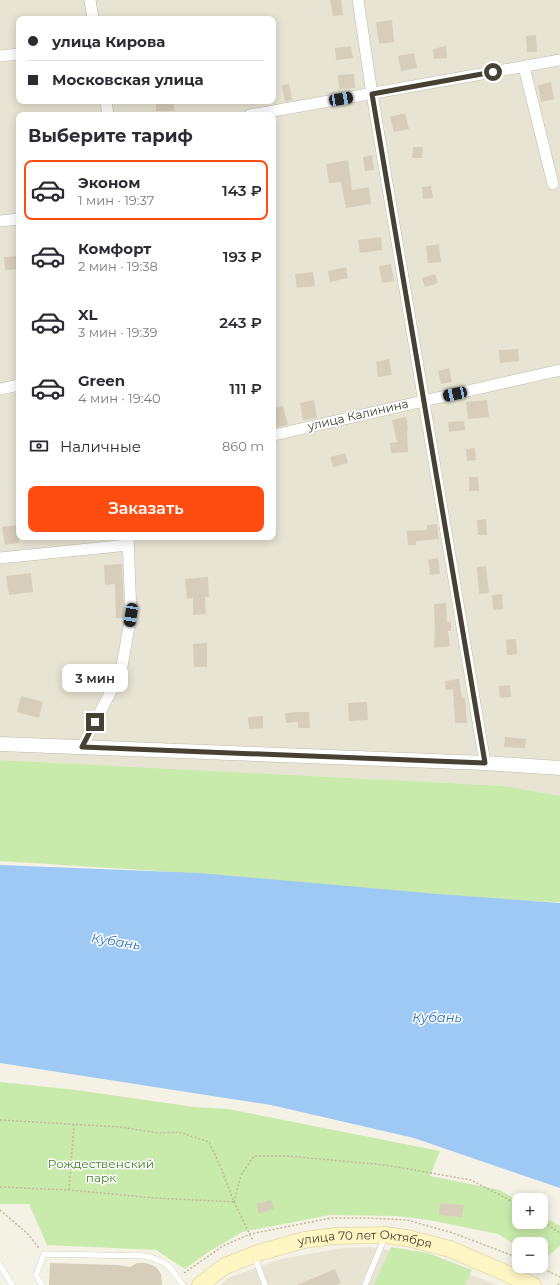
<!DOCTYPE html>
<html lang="ru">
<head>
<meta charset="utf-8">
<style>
	body { margin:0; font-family:Montserrat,sans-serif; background:#f2f2f3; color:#2b2b33; height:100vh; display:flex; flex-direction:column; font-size:15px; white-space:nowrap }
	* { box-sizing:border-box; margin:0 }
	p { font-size:13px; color:#7c7c81 }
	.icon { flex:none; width:22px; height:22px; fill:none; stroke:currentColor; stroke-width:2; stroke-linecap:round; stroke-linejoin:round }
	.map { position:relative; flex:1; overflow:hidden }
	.drawer { position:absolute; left:16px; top:112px; width:260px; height:428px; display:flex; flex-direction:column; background:#fff; border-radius:8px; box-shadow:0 2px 10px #0003 }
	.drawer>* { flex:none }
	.hud { position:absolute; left:16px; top:16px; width:260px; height:88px; border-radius:8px; box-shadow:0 2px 10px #0003; display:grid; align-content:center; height:88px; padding:0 12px; background:#fff }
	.buttons { position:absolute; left:512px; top:1193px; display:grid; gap:8px }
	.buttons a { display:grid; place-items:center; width:36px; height:36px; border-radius:8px; background:#fff; box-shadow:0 2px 10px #0003; font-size:20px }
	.end { position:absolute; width:18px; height:18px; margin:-9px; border:5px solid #474134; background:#fff; box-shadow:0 0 0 2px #fff }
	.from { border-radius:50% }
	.bubble { position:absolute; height:28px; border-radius:8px; background:#fff; box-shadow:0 2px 10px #0003; font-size:13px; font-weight:600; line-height:28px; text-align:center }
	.car { position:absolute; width:12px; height:24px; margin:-12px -6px; border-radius:5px; box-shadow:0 0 3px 1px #0007; background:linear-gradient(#222 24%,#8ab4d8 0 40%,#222 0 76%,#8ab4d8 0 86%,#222 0) }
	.hud b { display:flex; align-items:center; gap:14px; height:38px; font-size:15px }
	.hud b+b { border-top:1px solid #e1e1e2 }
	.hud i { width:10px; height:10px; background:#2b2b33 }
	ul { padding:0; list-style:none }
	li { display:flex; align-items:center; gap:12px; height:60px; margin:0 8px 6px; padding:0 4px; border:2px solid transparent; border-radius:8px }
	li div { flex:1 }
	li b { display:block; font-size:15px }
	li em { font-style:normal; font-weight:600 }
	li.on { border-color:#ff4c11 }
	li>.icon { width:36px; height:36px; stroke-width:1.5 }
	h2 { padding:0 12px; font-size:18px; line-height:48px }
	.pay { display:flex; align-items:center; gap:10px; height:44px; padding:0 12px; font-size:15px }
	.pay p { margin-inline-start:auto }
	.action { display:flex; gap:8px; margin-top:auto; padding:8px 12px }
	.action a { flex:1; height:46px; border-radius:8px; background:#ff4c11; color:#fff; font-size:16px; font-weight:600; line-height:46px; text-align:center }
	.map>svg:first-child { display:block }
	.residential { fill:#e8e4d3; fill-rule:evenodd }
	.green { fill:#c8ebab }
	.water { fill:#9ec9f5 }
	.building { fill:#d6ceba }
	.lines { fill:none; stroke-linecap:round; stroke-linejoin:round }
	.service-casing { stroke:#c0baa7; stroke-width:6 }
	.minor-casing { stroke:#c0baa7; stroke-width:12 }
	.tertiary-casing { stroke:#c0baa7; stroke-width:15 }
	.secondary-casing { stroke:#d7cb92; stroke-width:17 }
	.path { stroke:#c2b798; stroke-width:1.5; stroke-dasharray:2 2; stroke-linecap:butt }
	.service { stroke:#fff; stroke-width:5.5 }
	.minor { stroke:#fff; stroke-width:11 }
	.tertiary { stroke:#fff; stroke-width:14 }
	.secondary { stroke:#fff6c4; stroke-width:16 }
	.route { stroke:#474134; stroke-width:5 }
	.labels { text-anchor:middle; stroke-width:3; stroke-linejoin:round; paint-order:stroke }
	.street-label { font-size:12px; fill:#474134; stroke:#fff }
	.park-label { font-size:12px; fill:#3d7c24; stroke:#fff }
	.water-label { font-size:13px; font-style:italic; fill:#276db9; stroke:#fff }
</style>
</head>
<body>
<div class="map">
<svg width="560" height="1285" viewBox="0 0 560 1285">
	<rect width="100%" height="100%" fill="#f4f1e5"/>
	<path class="residential" d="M0,0H560V796L505,786L0,760ZM19,19H273V101H19ZM19,115H273V537H19Z
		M371,1247L427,1257L497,1285H220L230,1277L281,1259L342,1248Z"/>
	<path class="green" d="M0,760L505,786L560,796V902L458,899L159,871L0,861Z
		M0,1082L76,1090L194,1107L228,1109L440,1151L430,1176L500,1190L519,1202V1222H541V1215L560,1226V1246L542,1260H541V1244H519V1247L498,1234L429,1220L396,1216L330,1215L242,1232L207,1253L185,1269L156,1250L47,1245L29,1204H0Z
		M391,1247L428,1253L472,1270L465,1285H374Z"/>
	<path class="water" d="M0,865L199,873L438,894L560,903V1188L414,1138L271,1105L0,1063Z"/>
	<path class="building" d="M330,0H341L343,15L333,16Z
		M392,20L394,42L379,44L376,22Z
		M536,35L537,52H527L526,36Z
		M351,46L353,58L336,60L335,48Z
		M446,46L447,58L434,59L433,49Z
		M414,53L417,68L401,71L398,56Z
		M354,74L355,88L339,89L338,75Z
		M551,82L554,99L541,102L538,85Z
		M289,84L292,100L285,102L282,85Z
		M156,101H174V111H156Z
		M405,113L409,129L394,132L390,117Z
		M413,147H423L422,158H412Z
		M372,155L374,170L365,171L363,157Z
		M348,160L352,190L369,187L371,204L346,208L341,182L329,183L326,164Z
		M431,186L433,198L423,199L422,187Z
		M381,237L382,250L360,253L358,240Z
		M439,244L441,262L428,263L426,246Z
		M19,256V269L5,270L4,257Z
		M391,264L394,281L382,283L379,266Z
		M346,267L348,278L330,282L328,271Z
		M313,272L315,286L297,288L295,274Z
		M435,274L438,283L425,287L422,278Z
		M518,349L519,361L500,363L499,350Z
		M389,359L392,375L378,377L376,362Z
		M449,368L452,382L441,384L438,371Z
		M314,400L317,418L303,420L300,403Z
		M487,400L489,417L468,419L466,402Z
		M283,406L288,425L276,427L273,416V408Z
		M406,417L408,430L407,431L408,452L391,453L390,443L397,442L392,420Z
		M464,421L465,430L449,432L448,422Z
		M475,448L476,460L467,461L466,449Z
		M345,453L348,463L333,467L330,457Z
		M469,477H478L479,491H469Z
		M486,519L487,535H478L477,520Z
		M437,524L439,539L416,541V545H408L407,531L427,530V525Z
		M19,525V543L5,545L2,527Z
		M438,558L440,574L430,575L428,560Z
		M122,564L124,615L123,618H116L115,584L105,585L104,565Z
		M486,566L489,593L479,594L477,567Z
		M31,573L33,592L9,595L6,576Z
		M208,577L209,597H205L206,614L193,615V598L187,599L185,579Z
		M502,594L503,609L493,610L492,595Z
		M446,603L447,622H451V631H448L450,646L434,648V639H435L434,604Z
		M516,639L517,654L507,655L506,640Z
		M207,643V667H194L193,644Z
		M459,679L462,698H465L467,723H455L453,689L446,690L445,681Z
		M510,685L511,697L500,698L499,686Z
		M21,696L43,702L39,718L17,712Z
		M367,702L368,720L349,721L348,703Z
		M298,712H309L310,728H298V722L286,723L285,713Z
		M263,716V728L249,729L248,717Z
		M505,737L526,739L525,748L504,747Z
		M271,1200L274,1209L259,1214L256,1204Z
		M440,1203L464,1205L462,1217L439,1215Z
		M50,1263L118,1265L130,1267L137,1263H145L152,1265L157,1268L161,1274L162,1285H49Z
		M335,1269L341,1283L336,1285H297Z"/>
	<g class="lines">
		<defs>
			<path id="service" d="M254,1255L265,1285
				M0,1265L12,1285
				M42,1285L36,1275L44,1254L145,1256C167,1261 170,1267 183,1285
				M365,1285L385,1237"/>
			<path id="minor" d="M90,0L93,19
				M358,0L372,94L485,763
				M0,56L19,54
				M524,67L553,184
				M106,101L108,115
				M250,115L560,60
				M0,221L19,219
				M0,389L19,385
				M274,435L560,370
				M0,558L128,545
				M82,747L121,672L131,615L128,537"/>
			<path id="tertiary" d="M0,744L485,763L560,768"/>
			<g id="secondary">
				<path id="s1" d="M200,1285L225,1266L258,1253L304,1240L335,1236L386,1235L407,1238L450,1249L533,1285"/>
			</g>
		</defs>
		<use href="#service" class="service-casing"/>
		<use href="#minor" class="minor-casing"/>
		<use href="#tertiary" class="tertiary-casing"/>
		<use href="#secondary" class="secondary-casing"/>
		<path class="path" d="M0,1120L120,1127L159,1133L179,1132L209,1142L221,1168L234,1202L253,1241
			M0,1187L69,1190L155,1198L234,1202
			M69,1190L74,1125
			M234,1202L241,1175L254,1156H288L385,1165L471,1180L519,1205
			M0,1210L28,1234L39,1248
			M541,1220L560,1233
			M537,1266L560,1277
			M184,1273L223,1246L250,1234L331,1218H368L407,1220L453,1233L519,1258
			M558,1285L560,1281"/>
		<use href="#service" class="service"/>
		<use href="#minor" class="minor"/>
		<use href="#tertiary" class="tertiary"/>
		<use href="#secondary" class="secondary"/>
	</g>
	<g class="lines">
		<path class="route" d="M95,722L82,747L485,763L372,94L493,72"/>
	</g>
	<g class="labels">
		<g class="street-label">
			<text transform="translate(358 415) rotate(-13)" y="4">улица Калинина</text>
			<text dy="4" stroke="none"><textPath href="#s1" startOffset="176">улица 70 лет Октября</textPath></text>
		</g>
		<g class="park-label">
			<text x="101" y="1168">Рождественский<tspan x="101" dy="14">парк</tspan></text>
		</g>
		<g class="water-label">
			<text transform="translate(116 941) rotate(9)" y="5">Кубань</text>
			<text x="437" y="1022">Кубань</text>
		</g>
	</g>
</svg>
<div class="buttons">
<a>+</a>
<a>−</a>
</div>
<i class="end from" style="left:493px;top:72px"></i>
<i class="end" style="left:95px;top:722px"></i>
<div class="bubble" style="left:62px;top:664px;width:66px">3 мин</div>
<i class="car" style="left:341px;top:99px;rotate:80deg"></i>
<i class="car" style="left:455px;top:394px;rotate:258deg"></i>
<i class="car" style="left:131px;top:615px;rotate:189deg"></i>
<div class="hud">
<b><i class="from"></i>улица Кирова</b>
<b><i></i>Московская улица</b>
</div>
<section class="drawer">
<h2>Выберите тариф</h2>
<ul>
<li class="on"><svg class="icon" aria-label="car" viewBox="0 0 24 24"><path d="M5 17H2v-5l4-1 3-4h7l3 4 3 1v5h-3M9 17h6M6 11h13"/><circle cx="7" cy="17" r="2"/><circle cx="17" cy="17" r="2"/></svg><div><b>Эконом</b><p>1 мин · 19:37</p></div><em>143 ₽</em></li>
<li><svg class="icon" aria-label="car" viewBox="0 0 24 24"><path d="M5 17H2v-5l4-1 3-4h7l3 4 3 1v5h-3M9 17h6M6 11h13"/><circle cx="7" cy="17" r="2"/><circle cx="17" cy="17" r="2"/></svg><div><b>Комфорт</b><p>2 мин · 19:38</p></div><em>193 ₽</em></li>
<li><svg class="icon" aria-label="car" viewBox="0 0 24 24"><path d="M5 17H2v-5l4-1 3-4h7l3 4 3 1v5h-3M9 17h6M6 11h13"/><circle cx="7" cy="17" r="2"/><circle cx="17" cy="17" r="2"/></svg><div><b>XL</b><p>3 мин · 19:39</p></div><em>243 ₽</em></li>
<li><svg class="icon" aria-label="car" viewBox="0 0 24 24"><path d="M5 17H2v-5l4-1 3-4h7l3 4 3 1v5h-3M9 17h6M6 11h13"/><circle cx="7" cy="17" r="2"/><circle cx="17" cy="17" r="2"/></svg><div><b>Green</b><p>4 мин · 19:40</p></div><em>111 ₽</em></li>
</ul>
<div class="pay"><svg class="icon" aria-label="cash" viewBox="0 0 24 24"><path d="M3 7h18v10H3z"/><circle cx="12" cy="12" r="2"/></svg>Наличные<p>860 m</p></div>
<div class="action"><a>Заказать</a></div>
</section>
</div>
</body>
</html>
